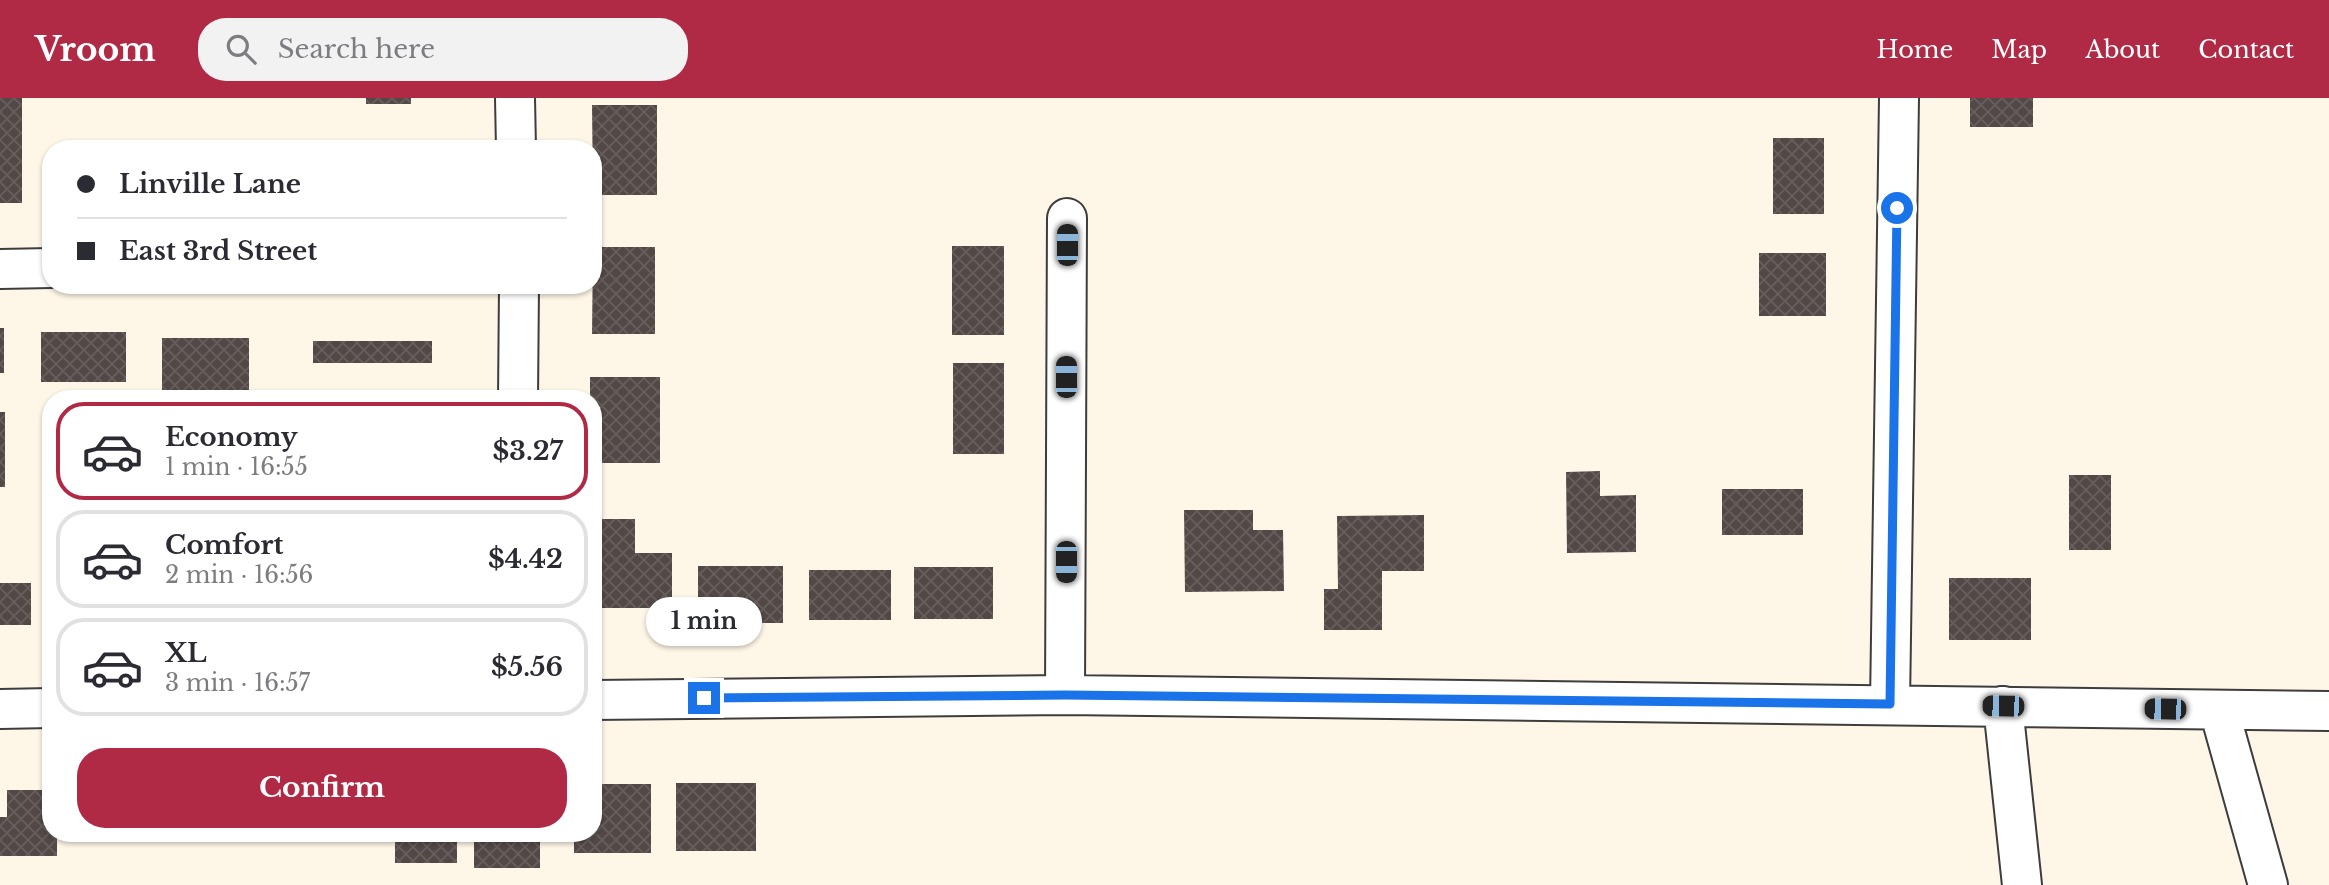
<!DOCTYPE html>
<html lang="en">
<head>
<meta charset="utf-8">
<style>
	body { margin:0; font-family:"Libre Baskerville",serif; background:#f2f2f3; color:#2b2b33; height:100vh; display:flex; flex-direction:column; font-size:26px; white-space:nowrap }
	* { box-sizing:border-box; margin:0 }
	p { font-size:23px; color:#7c7c81 }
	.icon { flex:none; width:38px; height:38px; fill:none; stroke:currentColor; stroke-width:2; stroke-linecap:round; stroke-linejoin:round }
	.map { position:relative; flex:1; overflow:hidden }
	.details { position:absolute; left:42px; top:292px; width:560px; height:452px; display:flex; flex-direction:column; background:#fff; border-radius:28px; box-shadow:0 2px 5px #0004 }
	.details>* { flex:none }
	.top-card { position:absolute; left:42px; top:42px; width:560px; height:154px; border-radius:28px; box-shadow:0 2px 5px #0004; display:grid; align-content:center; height:154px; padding:0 35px; background:#fff }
	.end { position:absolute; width:32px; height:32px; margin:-16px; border:9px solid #1a73e8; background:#fff; box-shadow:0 0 0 4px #fff }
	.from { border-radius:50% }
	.bubble { position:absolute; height:49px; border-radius:24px; background:#fff; box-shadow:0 2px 5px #0004; font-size:23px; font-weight:800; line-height:49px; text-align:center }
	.car { position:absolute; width:21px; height:42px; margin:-21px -10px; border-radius:9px; box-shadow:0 0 5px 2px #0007; background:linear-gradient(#222 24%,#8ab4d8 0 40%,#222 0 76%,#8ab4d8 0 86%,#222 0) }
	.top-card b { display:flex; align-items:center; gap:24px; height:66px; font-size:26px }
	.top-card b+b { border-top:2px solid #e1e1e2 }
	.top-card i { width:18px; height:18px; background:#2b2b33 }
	ul { padding:12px 0 0; list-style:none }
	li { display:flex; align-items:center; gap:21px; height:98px; margin:0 14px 10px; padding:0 21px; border:4px solid #e1e1e2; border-radius:28px }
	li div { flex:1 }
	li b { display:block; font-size:26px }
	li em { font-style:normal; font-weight:800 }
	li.on { border-color:#b12a45 }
	li>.icon { width:63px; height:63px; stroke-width:1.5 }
	.button { display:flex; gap:14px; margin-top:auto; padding:14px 35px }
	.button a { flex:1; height:80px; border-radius:28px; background:#b12a45; color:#fff; font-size:28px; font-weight:800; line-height:80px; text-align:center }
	header { display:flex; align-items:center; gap:42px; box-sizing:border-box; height:98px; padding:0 35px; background:#b12a45; color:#fff }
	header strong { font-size:33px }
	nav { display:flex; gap:38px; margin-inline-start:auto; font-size:24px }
	.search { width:490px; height:63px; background:#f2f2f3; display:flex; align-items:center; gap:18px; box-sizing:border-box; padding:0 24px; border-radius:28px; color:#7c7c81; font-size:26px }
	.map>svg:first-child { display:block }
	.building { fill:url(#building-cross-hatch) }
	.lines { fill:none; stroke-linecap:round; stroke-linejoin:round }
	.minor-casing { stroke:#3d3d3d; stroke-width:42 }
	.minor { stroke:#fff; stroke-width:38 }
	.route { stroke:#1a73e8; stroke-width:9 }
</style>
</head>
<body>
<header>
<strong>Vroom</strong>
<div class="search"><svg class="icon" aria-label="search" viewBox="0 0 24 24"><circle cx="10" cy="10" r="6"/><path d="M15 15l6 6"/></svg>Search here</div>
<nav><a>Home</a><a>Map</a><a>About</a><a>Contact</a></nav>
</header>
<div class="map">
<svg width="2329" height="787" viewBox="0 0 2329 787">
	<defs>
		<pattern id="building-cross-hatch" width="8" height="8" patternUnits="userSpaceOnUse" patternTransform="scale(1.75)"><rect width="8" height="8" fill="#524947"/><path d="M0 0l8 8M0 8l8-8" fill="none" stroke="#665f5d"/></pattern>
	</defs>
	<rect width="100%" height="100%" fill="#fef6e7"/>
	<path class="building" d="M0,0H22V105H0Z
		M366,0H411V6H366Z
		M1970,0H2033V29H1970Z
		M592,7H657V97H593Z
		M1773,40H1824V116H1773Z
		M952,148H1004V237H952Z
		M593,149H655V236H592Z
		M1759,155H1826V218H1759Z
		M0,230H4V275H0Z
		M41,234H126V284H41Z
		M162,240H249V297H162Z
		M313,243H432V265H313Z
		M953,265H1004V356H953Z
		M590,279H660V365H593V301H590Z
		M0,314H5V389H0Z
		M1600,373V398L1636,397V454L1567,455L1566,374Z
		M2069,377H2111V452H2069Z
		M1722,391H1803V437H1722Z
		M1184,412H1253V432H1283L1284,493L1185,494Z
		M1424,417V473H1382V532H1324V491H1338L1337,418Z
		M593,421H635V455H672V510H593Z
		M698,468H783V525H698Z
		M914,469H993V521H914Z
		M809,472H891V522H809Z
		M1949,480H2031V542H1949Z
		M0,485H31V527H0Z
		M676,685H756V753H676Z
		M593,686H651V755H574V735H593Z
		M7,692H51V735H93V738H57V758H0V719H7Z
		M395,735H457V765H395Z
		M474,735H540V770H474Z"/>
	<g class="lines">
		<defs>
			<path id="minor" d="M515,0L516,51
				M0,171L51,170
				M518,301L519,187
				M1065,597L1067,120
				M593,602L1065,597L2329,613
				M1890,606L1899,0
				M2003,608L2022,787
				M0,611L51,610
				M2219,612L2268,787"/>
		</defs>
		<use href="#minor" class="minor-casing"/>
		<use href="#minor" class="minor"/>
	</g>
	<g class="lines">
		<path class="route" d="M704,600L1065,597L1890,606L1897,110"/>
	</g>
</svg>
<i class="end from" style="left:1897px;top:110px"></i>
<i class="end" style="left:704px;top:600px"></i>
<div class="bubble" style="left:646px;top:499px;width:116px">1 min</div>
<i class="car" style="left:1067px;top:147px;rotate:0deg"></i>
<i class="car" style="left:1066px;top:279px;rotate:0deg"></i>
<i class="car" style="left:1066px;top:464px;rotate:180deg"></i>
<i class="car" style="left:2003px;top:608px;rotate:271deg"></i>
<i class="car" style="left:2165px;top:611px;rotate:271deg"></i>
<div class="top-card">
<b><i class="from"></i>Linville Lane</b>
<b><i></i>East 3rd Street</b>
</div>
<section class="details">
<ul>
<li class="on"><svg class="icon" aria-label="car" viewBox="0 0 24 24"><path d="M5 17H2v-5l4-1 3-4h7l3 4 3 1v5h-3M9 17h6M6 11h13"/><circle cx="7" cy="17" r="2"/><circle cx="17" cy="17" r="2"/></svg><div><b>Economy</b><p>1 min · 16:55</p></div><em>$3.27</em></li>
<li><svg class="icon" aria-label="car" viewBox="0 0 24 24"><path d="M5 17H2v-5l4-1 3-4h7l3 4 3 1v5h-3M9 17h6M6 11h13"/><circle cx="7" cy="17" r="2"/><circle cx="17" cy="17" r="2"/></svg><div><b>Comfort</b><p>2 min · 16:56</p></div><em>$4.42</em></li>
<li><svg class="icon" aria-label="car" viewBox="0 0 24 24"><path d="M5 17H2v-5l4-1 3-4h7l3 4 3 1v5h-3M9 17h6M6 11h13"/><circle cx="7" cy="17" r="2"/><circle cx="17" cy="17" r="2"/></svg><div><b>XL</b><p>3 min · 16:57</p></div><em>$5.56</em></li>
</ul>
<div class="button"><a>Confirm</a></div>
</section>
</div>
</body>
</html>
